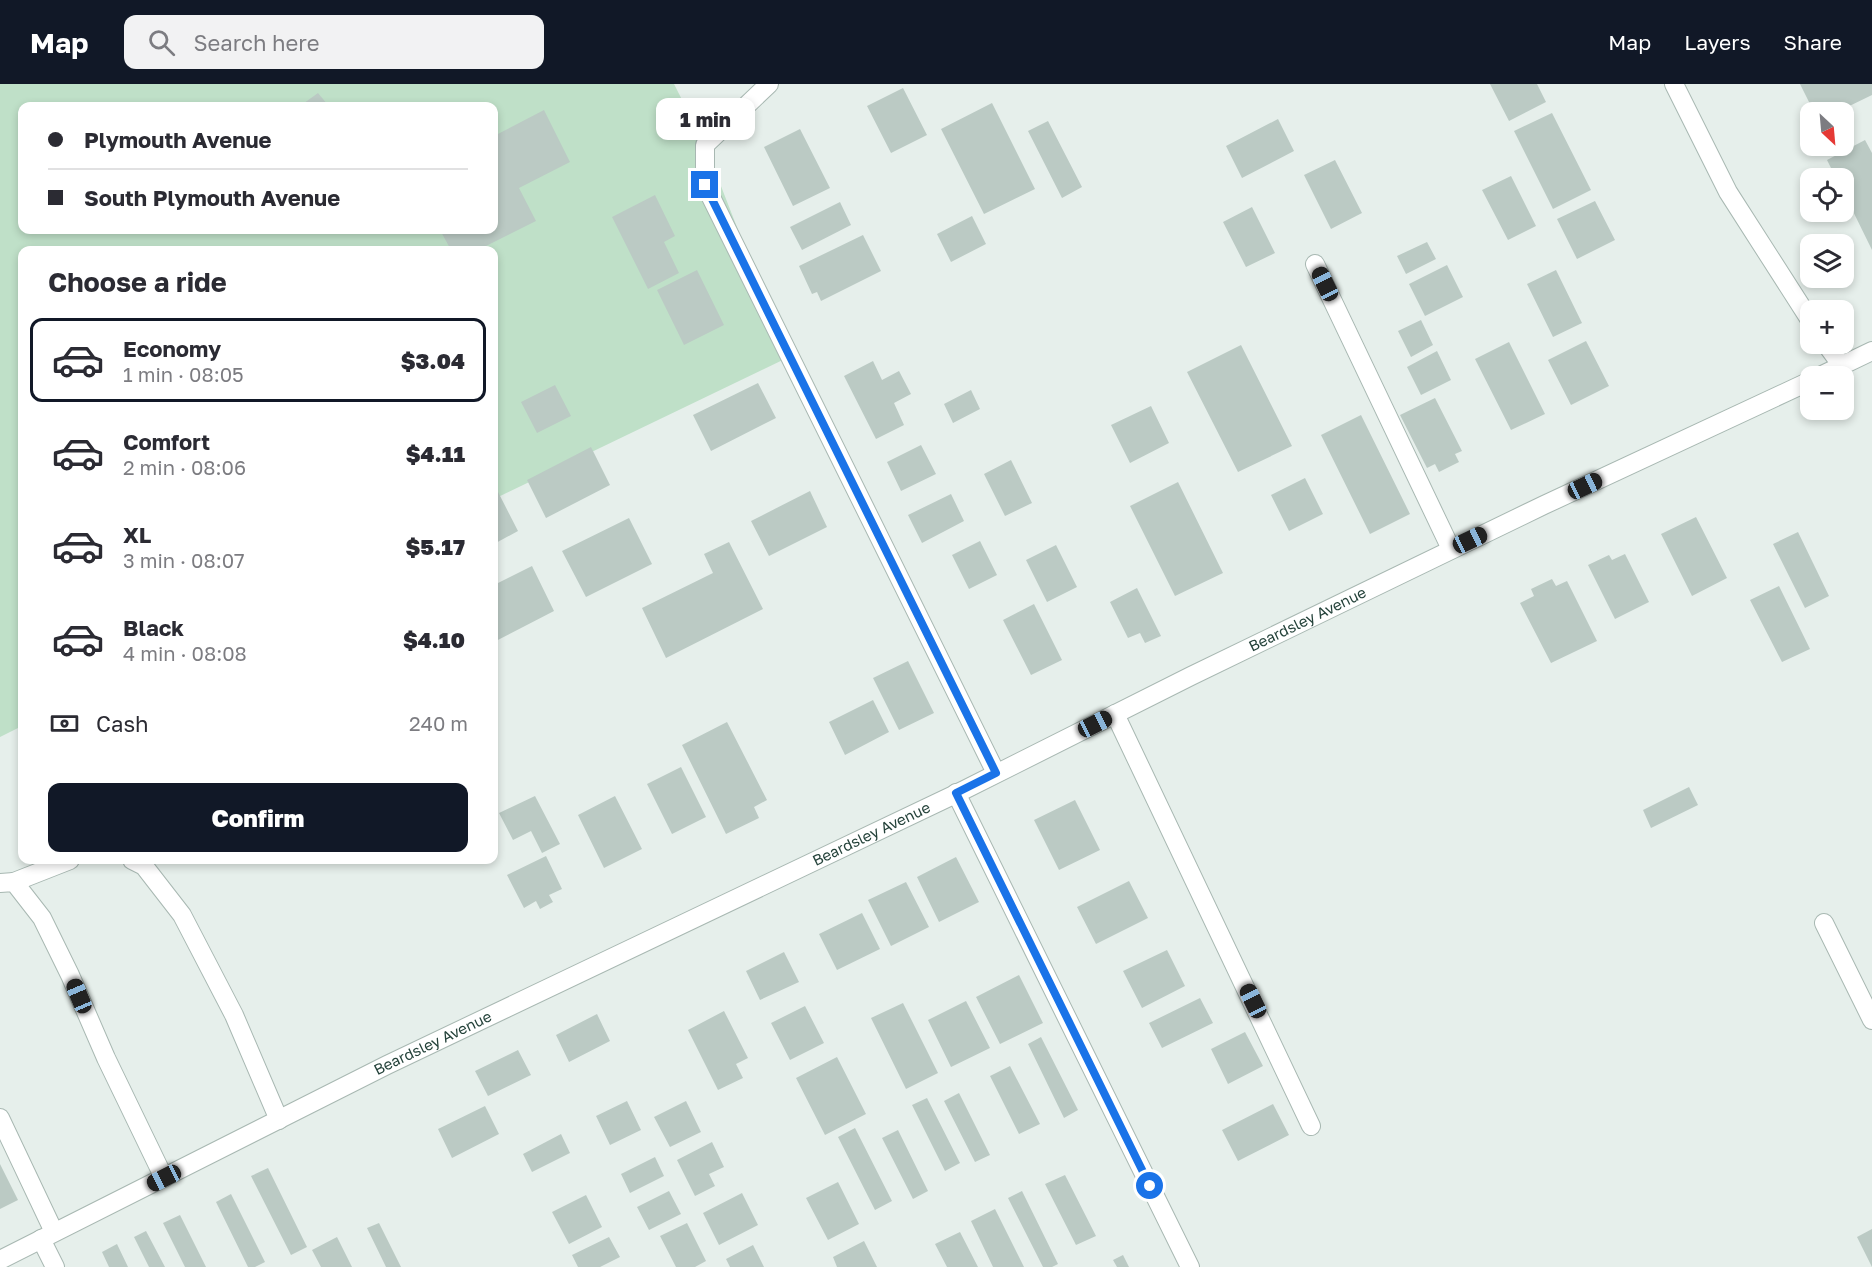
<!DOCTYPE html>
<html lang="en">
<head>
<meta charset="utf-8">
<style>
	body { margin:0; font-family:"Golos Text",sans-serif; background:#f2f2f3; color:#2b2b33; height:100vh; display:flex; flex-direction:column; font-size:22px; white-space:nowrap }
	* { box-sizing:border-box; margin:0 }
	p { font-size:20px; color:#7c7c81 }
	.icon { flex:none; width:33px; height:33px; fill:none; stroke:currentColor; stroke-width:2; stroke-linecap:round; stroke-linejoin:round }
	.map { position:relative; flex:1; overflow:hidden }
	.panel { position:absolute; left:18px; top:162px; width:480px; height:618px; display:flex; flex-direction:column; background:#fff; border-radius:12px; box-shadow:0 3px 9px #0003 }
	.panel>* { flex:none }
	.hud { position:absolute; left:18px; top:18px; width:480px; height:132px; border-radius:12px; box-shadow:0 3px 9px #0003; display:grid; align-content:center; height:132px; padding:0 30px; background:#fff }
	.needle { width:39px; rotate:154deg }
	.buttons { position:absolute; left:1800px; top:18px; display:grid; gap:12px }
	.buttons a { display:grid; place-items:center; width:54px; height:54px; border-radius:12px; background:#fff; box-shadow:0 3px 9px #0003; font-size:30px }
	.end { position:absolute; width:27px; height:27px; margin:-14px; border:8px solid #1a73e8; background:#fff; box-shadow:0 0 0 3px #fff }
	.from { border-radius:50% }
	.bubble { position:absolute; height:42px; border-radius:12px; background:#fff; box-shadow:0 3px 9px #0003; font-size:20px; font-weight:800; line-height:42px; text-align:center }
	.car { position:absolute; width:18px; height:36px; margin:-18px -9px; border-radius:8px; box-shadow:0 0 4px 2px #0007; background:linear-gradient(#222 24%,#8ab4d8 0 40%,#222 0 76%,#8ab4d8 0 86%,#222 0) }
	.hud b { display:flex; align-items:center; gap:21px; height:57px; font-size:22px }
	.hud b+b { border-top:2px solid #e1e1e2 }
	.hud i { width:15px; height:15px; background:#2b2b33 }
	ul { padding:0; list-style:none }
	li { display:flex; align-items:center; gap:18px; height:84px; margin:0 12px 9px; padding:0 18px; border:3px solid transparent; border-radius:12px }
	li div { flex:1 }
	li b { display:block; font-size:22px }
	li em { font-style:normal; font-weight:800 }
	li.active { border-color:#111827 }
	li>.icon { width:54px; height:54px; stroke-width:1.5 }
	h2 { padding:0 30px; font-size:27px; line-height:72px }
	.pay { display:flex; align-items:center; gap:15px; height:66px; padding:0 30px; font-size:22px }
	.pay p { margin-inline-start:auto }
	.action { display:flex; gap:12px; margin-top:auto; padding:12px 30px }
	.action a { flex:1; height:69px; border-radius:12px; background:#111827; color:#fff; font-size:24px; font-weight:800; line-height:69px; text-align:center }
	header { display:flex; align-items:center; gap:36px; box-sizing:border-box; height:84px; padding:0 30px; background:#111827; color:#fff }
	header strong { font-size:28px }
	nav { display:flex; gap:33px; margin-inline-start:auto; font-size:21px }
	.search { width:420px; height:54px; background:#f2f2f3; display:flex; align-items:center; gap:15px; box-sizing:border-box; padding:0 21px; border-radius:12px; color:#7c7c81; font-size:22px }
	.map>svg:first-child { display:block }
	.green { fill:#bfe0c8; fill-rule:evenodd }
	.building { fill:#bbcac4 }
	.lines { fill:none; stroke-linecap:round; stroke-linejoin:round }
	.minor-casing { stroke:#a8b8b2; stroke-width:20 }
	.minor { stroke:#fff; stroke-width:18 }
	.route { stroke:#1a73e8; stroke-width:8 }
	.labels { text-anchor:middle; stroke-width:5; stroke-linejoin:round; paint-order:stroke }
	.street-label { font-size:15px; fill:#24423a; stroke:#f7fbf9 }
</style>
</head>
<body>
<header>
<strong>Map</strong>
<div class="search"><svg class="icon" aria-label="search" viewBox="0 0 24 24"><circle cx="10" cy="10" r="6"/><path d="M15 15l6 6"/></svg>Search here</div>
<nav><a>Map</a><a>Layers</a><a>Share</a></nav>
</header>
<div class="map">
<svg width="1872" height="1183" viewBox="0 0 1872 1183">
	<rect width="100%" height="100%" fill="#e6efeb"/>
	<path class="green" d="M0,0H674L705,61L761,205L791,272L494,415V166H22V642L0,653ZM22,22H494V146H22Z"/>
	<path class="building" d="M1490,0H1537L1546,18L1509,37Z
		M1800,0H1872V11L1837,28H1814Z
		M903,4L927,51L891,69L867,22Z
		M318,9L328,21L300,22Z
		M992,19L1035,105L984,130L941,45Z
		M544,26L570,78L519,104L536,137L478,166H451L440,146H494V52Z
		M1552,29L1591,106L1553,125L1514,47Z
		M1278,35L1294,67L1242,94L1226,62Z
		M1048,37L1082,103L1062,114L1028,47Z
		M800,45L830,104L793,122L764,63Z
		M1865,56L1872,69V166L1844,109V94H1836L1827,76Z
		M1335,76L1362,129L1331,145L1304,91Z
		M1511,92L1536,142L1508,156L1482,106Z
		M655,111L675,152L664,158L679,189L648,205L612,133Z
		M1595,117L1615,156L1577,175L1557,135Z
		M840,118L851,141L802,166L790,143Z
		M1252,123L1275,169L1246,183L1223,138Z
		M972,132L986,160L951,178L937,150Z
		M863,151L881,187L821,217L817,208L812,210L799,182Z
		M1427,158L1436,175L1406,190L1397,172Z
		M1447,181L1463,213L1425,232L1409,200Z
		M697,186L724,241L684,261L657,206Z
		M1556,186L1582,239L1553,253L1527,200Z
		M1421,236L1433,261L1411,273L1398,247Z
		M1586,257L1609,302L1571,321L1548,276Z
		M1509,258L1545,330L1511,346L1475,275Z
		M1241,261L1292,362L1238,388L1187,288Z
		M1437,267L1451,296L1421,311L1407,283Z
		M873,277L882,296L899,287L911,310L894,319L904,341L876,355L844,292Z
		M758,299L776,334L711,367L693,331Z
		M555,301L571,332L537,349L521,318Z
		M971,306L980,325L953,339L944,320Z
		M1435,314L1462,367L1455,370L1459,378L1439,388L1435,380L1427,384L1400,331Z
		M1151,322L1169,359L1130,379L1111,341Z
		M1361,331L1410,430L1370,450L1321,351Z
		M921,361L936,390L901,407L887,378Z
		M591,363L610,401L546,434L527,396Z
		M1011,376L1032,419L1005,432L984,390Z
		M1305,394L1323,430L1289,447L1271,411Z
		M1178,398L1223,489L1175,512L1130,422Z
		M497,406L518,447L494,460V408Z
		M810,407L827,443L769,472L751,437Z
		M951,410L964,437L922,459L908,431Z
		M1696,433L1727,494L1692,512L1661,450Z
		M629,434L652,480L586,513L562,467Z
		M1798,448L1829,512L1805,524L1773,460Z
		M980,457L997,491L969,505L952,471Z
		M729,458L763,525L666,574L642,524L713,489L704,470Z
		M1056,461L1077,503L1047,518L1026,476Z
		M1625,470L1649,518L1615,535L1588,481L1609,471L1612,476Z
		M532,482L554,527L494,558V501Z
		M1552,495L1556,502L1567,497L1597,557L1551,579L1520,519L1534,512L1531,505Z
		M1779,502L1810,565L1782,578L1750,516Z
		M1137,504L1161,552L1145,559L1140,549L1128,554L1110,518Z
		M1034,520L1062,576L1031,591L1003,536Z
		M908,577L934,629L899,646L873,594Z
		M873,616L889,648L845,671L829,638Z
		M727,638L767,716L754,723L759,734L726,750L682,661Z
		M681,683L706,733L672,750L647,700Z
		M1689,703L1698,721L1651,744L1643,726Z
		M535,712L560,760L542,769L531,747L513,756L499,729Z
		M615,712L642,765L604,784L578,731Z
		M1075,716L1100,766L1059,786L1034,736Z
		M546,772L562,805L549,811L553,818L540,825L536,817L524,824L507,791Z
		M956,773L979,818L939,838L917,793Z
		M1129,797L1148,834L1096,860L1077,823Z
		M906,798L929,843L891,862L868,816Z
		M862,829L880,865L837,886L819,850Z
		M1167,866L1185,902L1142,924L1123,887Z
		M784,868L799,898L760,916L746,887Z
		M1019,891L1043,939L1000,960L976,913Z
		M1200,914L1213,939L1162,964L1149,939Z
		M966,917L990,964L951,983L928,936Z
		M903,919L938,989L906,1005L871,934Z
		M805,922L824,959L790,976L771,939Z
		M724,927L748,974L736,980L743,994L718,1006L688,946Z
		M597,930L610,957L569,978L556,951Z
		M1245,948L1263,982L1228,1000L1211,965Z
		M1041,953L1078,1026L1064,1034L1028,960Z
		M518,966L531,991L488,1012L475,987Z
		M837,973L866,1030L825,1051L796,994Z
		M1010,982L1040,1040L1019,1050L990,992Z
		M959,1009L990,1071L975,1078L944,1017Z
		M927,1014L960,1079L945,1087L912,1021Z
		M627,1017L641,1046L610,1061L596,1032Z
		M686,1017L701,1048L670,1063L654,1033Z
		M1273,1020L1289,1051L1238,1077L1222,1046Z
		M485,1022L499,1050L452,1074L438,1045Z
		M855,1044L892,1117L875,1126L838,1053Z
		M898,1046L928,1107L913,1115L882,1054Z
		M561,1050L570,1069L532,1088L523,1070Z
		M712,1058L724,1083L709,1090L715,1102L695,1112L677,1076Z
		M655,1073L664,1092L630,1109L621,1090Z
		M0,1080L18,1116L0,1125Z
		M268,1084L307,1163L291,1171L251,1092Z
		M1065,1091L1096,1152L1076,1161L1045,1100Z
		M838,1098L859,1140L828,1156L806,1114Z
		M669,1107L681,1130L649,1146L637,1123Z
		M1022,1107L1058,1180L1052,1183H1043L1008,1114Z
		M742,1109L758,1141L719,1161L703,1129Z
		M231,1110L265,1178L255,1183H248L216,1118Z
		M586,1111L602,1143L569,1160L552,1128Z
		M995,1125L1024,1183H993L971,1137Z
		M180,1131L206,1183H185L163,1139Z
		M379,1139L401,1183H386L367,1144Z
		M687,1139L706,1177L695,1183H676L660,1152Z
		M1872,1145V1183L1857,1153Z
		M146,1147L165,1183H149L134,1153Z
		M960,1148L978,1183H947L935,1160Z
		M337,1153L352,1183H321L312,1166Z
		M609,1153L620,1173L600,1183H578L572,1171Z
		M864,1157L877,1183H837L833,1173Z
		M117,1160L128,1183H109L102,1168Z
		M753,1161L764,1183H730L726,1175Z
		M1123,1171L1129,1183H1117L1113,1176Z"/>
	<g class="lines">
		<defs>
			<g id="minor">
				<path d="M769,0L705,61V101L996,689"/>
				<path d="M1674,0L1728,108L1810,236"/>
				<path d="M1315,180L1451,465"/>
				<path d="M1826,260L1842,282"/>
				<path d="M1820,292L1872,267"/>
				<path d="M1115,630L1311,1042"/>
				<path d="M956,709L1190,1183"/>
				<path d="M132,776L144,782L182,831L234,931L279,1036"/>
				<path d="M14,798L70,776"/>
				<path d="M0,799L14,798L42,834L70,891L106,974L164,1094"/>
				<path d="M1824,839L1872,936"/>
				<path d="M0,1034L54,1148"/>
				<path d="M41,1155L55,1183"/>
				<path id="s1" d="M0,1176L387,981L964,706L1191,592L1544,421L1810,297"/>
			</g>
		</defs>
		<use href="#minor" class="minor-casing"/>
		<use href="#minor" class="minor"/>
	</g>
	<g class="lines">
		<path class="route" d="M705,101L996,689L956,709L1150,1102"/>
	</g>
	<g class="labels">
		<g class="street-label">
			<text dy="5" stroke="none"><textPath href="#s1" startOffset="1456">Beardsley Avenue</textPath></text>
			<text dy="5" stroke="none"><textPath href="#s1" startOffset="970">Beardsley Avenue</textPath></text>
			<text dy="5" stroke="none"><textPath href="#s1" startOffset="484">Beardsley Avenue</textPath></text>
		</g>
	</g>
</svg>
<div class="buttons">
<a><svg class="needle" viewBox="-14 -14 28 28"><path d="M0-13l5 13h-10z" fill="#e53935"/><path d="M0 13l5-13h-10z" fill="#7c7c81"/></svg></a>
<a><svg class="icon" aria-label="locate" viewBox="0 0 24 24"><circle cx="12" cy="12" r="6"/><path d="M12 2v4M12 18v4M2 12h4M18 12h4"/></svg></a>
<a><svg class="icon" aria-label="layers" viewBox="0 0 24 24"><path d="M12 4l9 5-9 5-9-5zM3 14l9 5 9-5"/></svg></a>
<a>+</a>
<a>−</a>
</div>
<i class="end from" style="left:1150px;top:1102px"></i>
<i class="end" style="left:705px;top:101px"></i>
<div class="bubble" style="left:656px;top:14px;width:99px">1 min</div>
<i class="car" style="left:1325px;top:200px;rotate:334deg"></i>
<i class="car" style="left:1585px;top:402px;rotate:65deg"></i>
<i class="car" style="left:1470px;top:456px;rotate:65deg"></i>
<i class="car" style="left:1095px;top:640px;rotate:63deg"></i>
<i class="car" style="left:79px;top:912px;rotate:337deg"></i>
<i class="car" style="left:1253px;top:917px;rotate:334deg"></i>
<i class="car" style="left:164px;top:1094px;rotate:243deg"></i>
<div class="hud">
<b><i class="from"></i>Plymouth Avenue</b>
<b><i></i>South Plymouth Avenue</b>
</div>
<section class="panel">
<h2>Choose a ride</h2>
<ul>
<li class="active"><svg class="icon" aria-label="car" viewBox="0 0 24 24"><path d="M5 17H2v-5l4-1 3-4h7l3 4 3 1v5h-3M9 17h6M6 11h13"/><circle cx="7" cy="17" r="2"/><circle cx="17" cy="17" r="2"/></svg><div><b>Economy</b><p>1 min · 08:05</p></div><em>$3.04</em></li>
<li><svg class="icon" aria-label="car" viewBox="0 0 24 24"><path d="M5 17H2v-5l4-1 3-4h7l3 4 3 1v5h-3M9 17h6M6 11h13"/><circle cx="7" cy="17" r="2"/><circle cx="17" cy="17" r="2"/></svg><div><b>Comfort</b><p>2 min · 08:06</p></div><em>$4.11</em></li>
<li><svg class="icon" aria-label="car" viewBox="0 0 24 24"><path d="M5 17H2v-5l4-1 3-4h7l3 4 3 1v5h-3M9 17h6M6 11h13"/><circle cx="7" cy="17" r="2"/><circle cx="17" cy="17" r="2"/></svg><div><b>XL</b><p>3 min · 08:07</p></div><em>$5.17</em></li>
<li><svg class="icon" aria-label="car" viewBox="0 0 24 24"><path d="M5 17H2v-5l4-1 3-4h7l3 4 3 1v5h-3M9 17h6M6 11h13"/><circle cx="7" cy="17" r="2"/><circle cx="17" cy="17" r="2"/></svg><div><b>Black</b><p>4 min · 08:08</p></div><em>$4.10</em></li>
</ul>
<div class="pay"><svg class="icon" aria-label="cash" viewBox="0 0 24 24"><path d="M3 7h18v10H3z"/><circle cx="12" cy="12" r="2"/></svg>Cash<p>240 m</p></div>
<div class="action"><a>Confirm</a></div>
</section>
</div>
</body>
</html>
